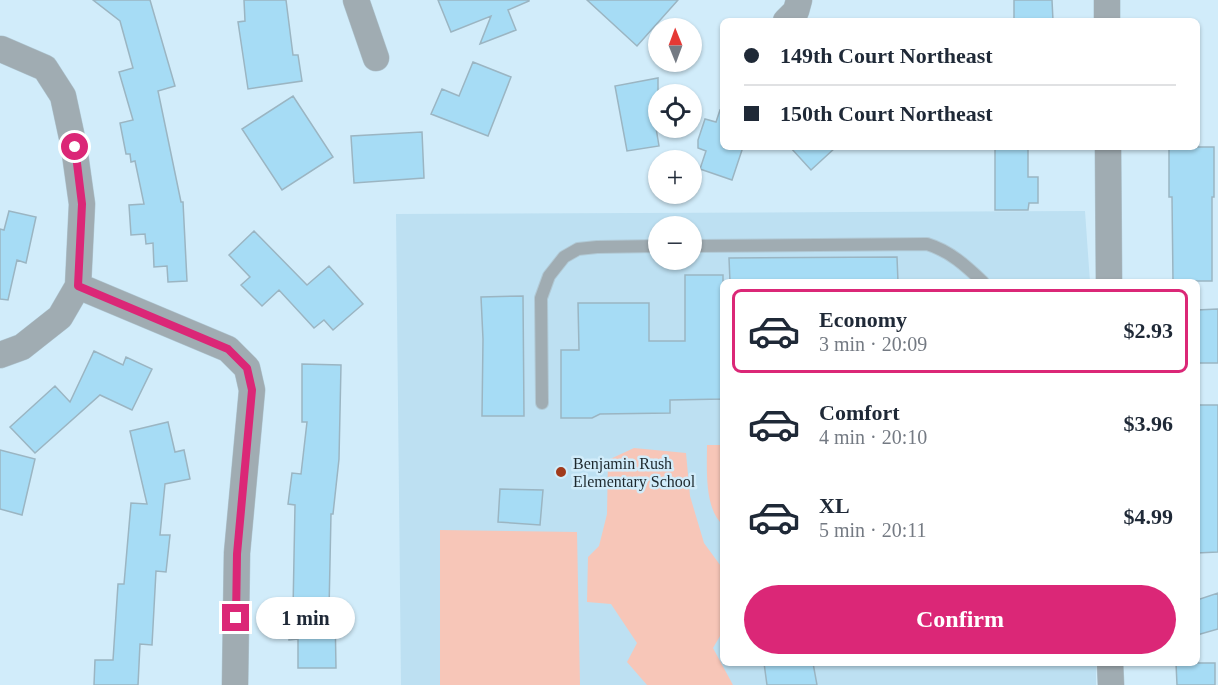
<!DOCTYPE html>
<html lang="en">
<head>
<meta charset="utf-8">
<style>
	body { margin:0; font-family:"Times New Roman",serif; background:#f6f6f7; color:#1f2937; height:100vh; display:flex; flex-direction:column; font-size:22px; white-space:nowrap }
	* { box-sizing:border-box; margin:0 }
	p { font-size:20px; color:#747a83 }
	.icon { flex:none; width:33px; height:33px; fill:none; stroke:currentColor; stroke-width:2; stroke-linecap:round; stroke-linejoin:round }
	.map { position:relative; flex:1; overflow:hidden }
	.details { position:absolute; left:720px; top:279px; width:480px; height:387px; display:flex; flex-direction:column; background:#fff; border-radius:9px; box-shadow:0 2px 4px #0004 }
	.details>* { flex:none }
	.banner { position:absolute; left:720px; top:18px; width:480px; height:132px; border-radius:9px; box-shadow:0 2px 4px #0004; display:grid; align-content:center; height:132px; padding:0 24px; background:#fff }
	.needle { width:39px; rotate:359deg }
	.tools { position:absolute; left:648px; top:18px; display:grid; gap:12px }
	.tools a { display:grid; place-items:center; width:54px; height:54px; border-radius:50%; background:#fff; box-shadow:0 2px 4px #0004; font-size:30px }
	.end { position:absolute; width:27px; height:27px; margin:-14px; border:8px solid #db2777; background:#fff; box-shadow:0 0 0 3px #fff }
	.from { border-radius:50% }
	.bubble { position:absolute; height:42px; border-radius:21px; background:#fff; box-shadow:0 2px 4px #0004; font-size:20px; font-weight:600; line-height:42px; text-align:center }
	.banner b { display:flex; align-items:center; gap:21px; height:57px; font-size:22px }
	.banner b+b { border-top:2px solid #e0e1e3 }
	.banner i { width:15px; height:15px; background:#1f2937 }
	ul { padding:10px 0 0; list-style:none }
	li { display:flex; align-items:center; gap:18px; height:84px; margin:0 12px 9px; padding:0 12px; border:3px solid transparent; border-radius:9px }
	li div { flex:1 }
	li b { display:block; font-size:22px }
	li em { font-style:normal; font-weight:600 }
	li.current { border-color:#db2777 }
	li>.icon { width:54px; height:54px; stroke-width:1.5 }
	.primary-button { display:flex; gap:12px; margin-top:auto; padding:12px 24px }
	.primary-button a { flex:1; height:69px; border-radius:36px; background:#db2777; color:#fff; font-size:24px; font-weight:600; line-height:69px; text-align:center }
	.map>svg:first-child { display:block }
	.built { fill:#bde0f2; fill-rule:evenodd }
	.green { fill:#f7c6b8 }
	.building { fill:#a6dcf5; stroke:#9bb5c2; stroke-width:1.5 }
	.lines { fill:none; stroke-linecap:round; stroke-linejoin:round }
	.lane-casing { stroke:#b1c9d5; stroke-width:14 }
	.street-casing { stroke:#b1c9d5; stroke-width:27 }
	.lane { stroke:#a0acb2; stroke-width:12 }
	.street { stroke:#a0acb2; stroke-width:26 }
	.route { stroke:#db2777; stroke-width:8 }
	.poi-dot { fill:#a13a1b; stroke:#d1ecfa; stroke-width:2 }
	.labels { text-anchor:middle; stroke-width:5; stroke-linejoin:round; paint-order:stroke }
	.poi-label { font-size:16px; fill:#1d282d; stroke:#d1ecfa; text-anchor:start }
</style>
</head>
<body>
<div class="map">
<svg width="1218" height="685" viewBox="0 0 1218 685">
	<rect width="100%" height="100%" fill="#d1ecfa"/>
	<path class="built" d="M1085,211L1090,282H723V663H1096V685H401L396,214ZM658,226H692V260H658Z"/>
	<path class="green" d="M707,445H723V525C704,509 707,467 707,445Z
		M634,448L686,453L690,496L704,543L723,569V631L713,648L733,685H647L627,662L637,643L611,604L587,602L588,557L599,546L607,514L608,460Z
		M440,530L577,532L580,685H440Z"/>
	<path class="building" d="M93,0H150L175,86L158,91L181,202H183L187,281L168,282L167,266L154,267L153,243L146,244L145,234L131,235L129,205L144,204L135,161L131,162L130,154H126L120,123L133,120L119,72L133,68L120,21Z
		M244,0H286L293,55H298L302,81L248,89L238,22L245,21Z
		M438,0H529V1L508,10L516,30L480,44L491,16L451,32Z
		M587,0H678L637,46Z
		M1014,0H1052L1053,21H1014Z
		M473,62L511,77L488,136L431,114L442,89L459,96Z
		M658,78V103L655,104L658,122H655L659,146L627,151L615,86Z
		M293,96L333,157L282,190L242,129Z
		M720,110L723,111V147H743L732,180L700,169L706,151L698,148V140L705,119L716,122Z
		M422,132L424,178L354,183L351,136Z
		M790,147H836L811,170Z
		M1169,147H1214V197H1212V281H1173L1172,197H1169Z
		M995,148H1028V177H1038V203H1029L1028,210H995Z
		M9,211L36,217L26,263L17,260L8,300L0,299V229L4,230Z
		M254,231L307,285L329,266L363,304L333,330L324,320L314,328L279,290L262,306L241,285L250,277L229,255Z
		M897,257L898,282H730L729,258Z
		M685,275H723V399L670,400V413L600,414L592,418H561V350H579L578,303H649V341H685Z
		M523,296L524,416H482L483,339L481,297Z
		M1218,309V363H1197V310Z
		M94,351L123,365L126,357L152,369L132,410L100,395L35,453L10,427L55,386L70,402Z
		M302,364L341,365L339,459L333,514H331L329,610H335L336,668H298V639L289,640V610H293L295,505L288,504L292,473L301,474L307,422H302Z
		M1197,405H1218V552L1197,553Z
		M168,422L175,452L184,450L190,479L165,484L160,535H170L166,572L156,571L152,645L140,644L138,685H94L95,660H113L118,584H124L131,503L147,504L130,431Z
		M0,450L35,459L22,515L0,509Z
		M500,489L543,490L540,525L498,522Z
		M1218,593V629L1197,635V600Z
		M764,663H813L817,685H767Z
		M1176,663H1215V685H1177Z"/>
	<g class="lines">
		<defs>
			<path id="lane" d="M692,246L927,244C950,251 966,266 983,282
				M542,403L541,298L549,276L564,257L578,249L597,247L658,246"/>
			<path id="street" d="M356,0L376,58
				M1107,0V21
				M786,21L796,11L799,0
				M1,49L45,68L63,96L74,147L82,204L78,286L228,349L247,368L252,390L237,553L235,685
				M1108,147L1109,282
				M0,355L22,347L60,317L78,286
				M1110,663L1111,685"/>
		</defs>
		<use href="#lane" class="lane-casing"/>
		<use href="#street" class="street-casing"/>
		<use href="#lane" class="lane"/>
		<use href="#street" class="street"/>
	</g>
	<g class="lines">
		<path class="route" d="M75,147L82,204L78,286L228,349L247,368L252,390L237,554L236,618"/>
	</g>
	<circle class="poi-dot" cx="561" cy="472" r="6"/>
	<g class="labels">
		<g class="poi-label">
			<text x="573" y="469">Benjamin Rush<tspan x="573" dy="18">Elementary School</tspan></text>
		</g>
	</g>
</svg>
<div class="tools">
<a><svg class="needle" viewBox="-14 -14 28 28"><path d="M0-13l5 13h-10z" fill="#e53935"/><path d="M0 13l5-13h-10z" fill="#747a83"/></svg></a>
<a><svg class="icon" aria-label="locate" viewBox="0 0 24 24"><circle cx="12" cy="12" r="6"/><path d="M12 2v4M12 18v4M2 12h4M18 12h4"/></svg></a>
<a>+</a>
<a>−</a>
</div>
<i class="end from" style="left:75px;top:147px"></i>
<i class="end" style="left:236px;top:618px"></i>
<div class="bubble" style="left:256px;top:597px;width:99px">1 min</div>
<div class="banner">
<b><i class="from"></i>149th Court Northeast</b>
<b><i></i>150th Court Northeast</b>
</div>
<section class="details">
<ul>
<li class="current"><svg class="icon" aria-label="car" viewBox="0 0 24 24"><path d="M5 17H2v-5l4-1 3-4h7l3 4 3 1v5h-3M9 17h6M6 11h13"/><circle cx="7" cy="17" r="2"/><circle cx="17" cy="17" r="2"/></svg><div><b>Economy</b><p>3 min · 20:09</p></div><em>$2.93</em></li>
<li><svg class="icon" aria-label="car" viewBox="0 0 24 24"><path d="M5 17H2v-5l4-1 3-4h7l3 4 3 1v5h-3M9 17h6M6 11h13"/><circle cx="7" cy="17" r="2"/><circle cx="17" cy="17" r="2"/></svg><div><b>Comfort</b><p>4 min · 20:10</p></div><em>$3.96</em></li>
<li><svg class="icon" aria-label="car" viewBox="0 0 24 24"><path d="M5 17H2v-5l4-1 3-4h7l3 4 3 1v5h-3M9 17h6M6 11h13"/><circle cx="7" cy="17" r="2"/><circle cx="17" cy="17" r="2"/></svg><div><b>XL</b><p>5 min · 20:11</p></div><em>$4.99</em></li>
</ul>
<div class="primary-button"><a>Confirm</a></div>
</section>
</div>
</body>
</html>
